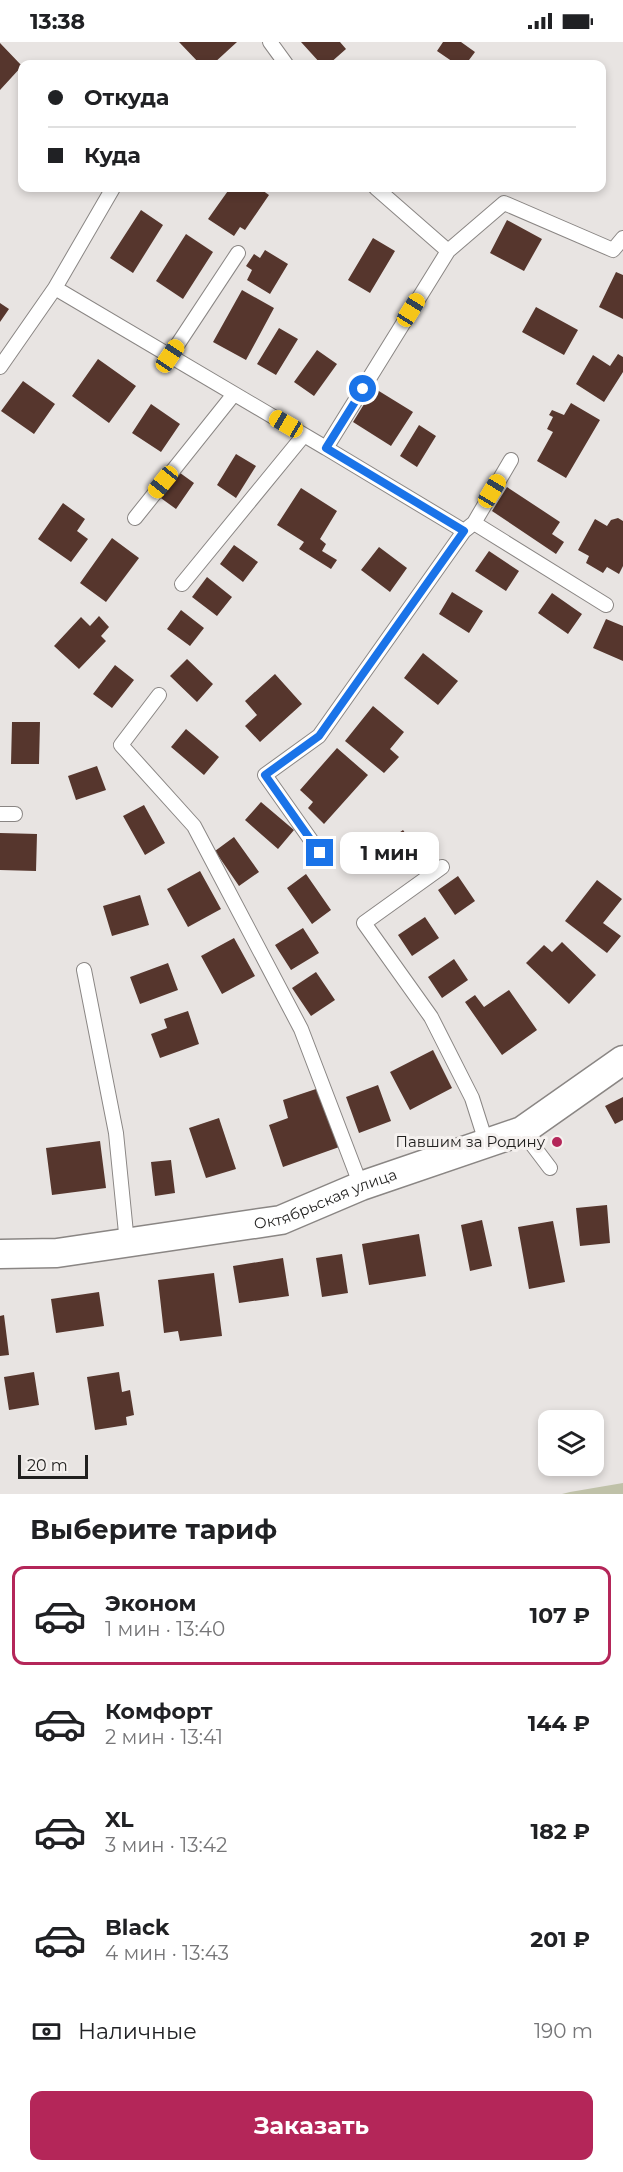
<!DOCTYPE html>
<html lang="ru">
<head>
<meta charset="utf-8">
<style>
	body { margin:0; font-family:Montserrat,sans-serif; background:#f2f2f2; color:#202124; height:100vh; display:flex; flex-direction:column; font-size:22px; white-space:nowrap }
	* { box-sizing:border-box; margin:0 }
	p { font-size:20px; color:#757577 }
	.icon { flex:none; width:33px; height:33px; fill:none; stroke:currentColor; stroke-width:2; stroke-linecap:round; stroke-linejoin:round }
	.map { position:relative; height:1452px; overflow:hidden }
	.panel { display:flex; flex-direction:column; background:#fff; flex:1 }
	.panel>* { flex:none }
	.guide { position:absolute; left:18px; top:18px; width:588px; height:132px; border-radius:12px; box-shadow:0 3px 9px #0003; display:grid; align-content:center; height:132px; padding:0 30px; background:#fff }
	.controls { position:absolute; left:538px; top:1368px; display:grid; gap:12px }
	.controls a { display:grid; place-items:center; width:66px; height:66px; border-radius:12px; background:#fff; box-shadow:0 3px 9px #0003; font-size:30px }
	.scale { position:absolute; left:18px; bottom:15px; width:70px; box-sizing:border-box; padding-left:6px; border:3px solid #201f1e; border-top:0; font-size:16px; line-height:21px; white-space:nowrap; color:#201f1e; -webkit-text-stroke:4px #f5f1ef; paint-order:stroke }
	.end { position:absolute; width:27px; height:27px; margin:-14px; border:8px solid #1a73e8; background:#fff; box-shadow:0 0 0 3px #fff }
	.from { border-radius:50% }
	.bubble { position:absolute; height:42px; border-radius:12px; background:#fff; box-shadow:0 3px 9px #0003; font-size:20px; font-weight:700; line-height:42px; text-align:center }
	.car { position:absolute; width:18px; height:36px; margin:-18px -9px; border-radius:8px; box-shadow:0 0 4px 2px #0007; background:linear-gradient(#f5c518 24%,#345 0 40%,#f5c518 0 76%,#345 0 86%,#f5c518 0) }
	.guide b { display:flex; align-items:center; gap:21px; height:57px; font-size:22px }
	.guide b+b { border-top:2px solid #e0e0e0 }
	.guide i { width:15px; height:15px; background:#202124 }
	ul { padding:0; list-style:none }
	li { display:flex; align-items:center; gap:18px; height:99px; margin:0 12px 9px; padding:0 18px; border:3px solid transparent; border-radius:12px }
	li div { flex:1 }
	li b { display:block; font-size:22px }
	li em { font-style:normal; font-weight:700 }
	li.active { border-color:#b42659 }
	li>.icon { width:54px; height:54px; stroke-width:1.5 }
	h2 { padding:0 30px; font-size:27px; line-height:72px }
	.pay { display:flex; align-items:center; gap:15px; height:66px; padding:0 30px; font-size:22px }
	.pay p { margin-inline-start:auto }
	.button { display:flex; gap:12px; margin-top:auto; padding:12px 30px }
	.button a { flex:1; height:69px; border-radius:12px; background:#b42659; color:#fff; font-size:24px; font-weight:700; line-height:69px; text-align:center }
	.status { display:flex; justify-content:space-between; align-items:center; height:42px; padding:0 30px; background:#fff; direction:ltr }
	.status svg { height:16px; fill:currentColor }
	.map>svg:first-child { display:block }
	.green { fill:#bfc1a8 }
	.building { fill:#56362d }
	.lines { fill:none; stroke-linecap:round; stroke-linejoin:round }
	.service-casing { stroke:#8a8684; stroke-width:16 }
	.minor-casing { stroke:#8a8684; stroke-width:31 }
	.service { stroke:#fff; stroke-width:14 }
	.minor { stroke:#fff; stroke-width:28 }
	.route { stroke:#1a73e8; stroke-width:8 }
	.poi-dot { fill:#b42659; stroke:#f5f1ef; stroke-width:2 }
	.labels { text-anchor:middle; stroke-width:6; stroke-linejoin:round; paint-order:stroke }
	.poi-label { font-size:15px; fill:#201f1e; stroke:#f5f1ef; text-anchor:end }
	.street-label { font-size:15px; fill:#201f1e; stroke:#f5f1ef }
</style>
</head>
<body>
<div class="status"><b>13:38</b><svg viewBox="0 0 49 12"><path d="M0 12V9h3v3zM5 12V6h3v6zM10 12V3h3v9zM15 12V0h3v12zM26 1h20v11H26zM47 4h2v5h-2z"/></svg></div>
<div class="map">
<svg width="623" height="1452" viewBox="0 0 623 1452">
	<rect width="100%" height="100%" fill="#e8e4e2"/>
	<path class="green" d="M623,1441V1452H562L570,1450Z"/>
	<path class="building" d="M179,0H237L213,22H200Z
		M301,0H340L346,7L329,22H321Z
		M443,0H461L475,10L466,22H456L437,9Z
		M0,1L22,24L0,48Z
		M230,146H259L269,153L245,188L240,185L234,194L208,177Z
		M141,168L163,183L133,231L110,216Z
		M507,178L542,197L524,229L490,211Z
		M186,192L213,210L183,257L156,239Z
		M373,196L395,209L370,251L348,238Z
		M265,208L288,222L270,252L247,238L252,228L246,224L254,212L260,216Z
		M616,230L623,233V277L599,265Z
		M242,248L274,266L246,318L213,300Z
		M0,261L9,267L0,280Z
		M536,265L578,288L564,313L522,290Z
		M279,286L298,297L276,333L257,322Z
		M317,308L337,322L314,354L294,340Z
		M618,312L623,315V330L604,360L576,342L593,313L610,324Z
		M98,317L136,344L109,381L72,354Z
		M23,339L55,362L34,392L1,369Z
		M374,346L413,370L391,404L353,380Z
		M571,361L600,378L566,436L537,419L553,390L547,387L553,375L549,373L552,368L564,373Z
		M151,362L180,382L161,410L132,391Z
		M419,383L436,394L417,425L400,414Z
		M236,412L256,424L236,456L217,443Z
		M176,428L194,441L176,467L158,454Z
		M507,445L560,480L552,492L564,500L556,512L492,469Z
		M301,446L337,469L320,497L326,502L322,509L337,518L331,527L299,507L304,500L277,483Z
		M63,461L85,477L77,489L88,497L71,520L38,497Z
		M618,476L623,479V524L619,532L607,525L603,531L586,521L589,514L578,508L595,477L607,484L611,478Z
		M112,496L139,516L106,560L80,541Z
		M234,503L258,520L243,540L220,522Z
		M379,505L407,526L390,550L361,528Z
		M489,509L519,529L506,549L475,529Z
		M207,535L232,555L217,574L192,555Z
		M452,550L483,569L469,591L439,572Z
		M552,551L582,572L568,592L538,571Z
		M181,568L204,586L190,604L167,587Z
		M99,574L109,585L101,594L106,599L79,627L54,604L81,575L90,584Z
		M606,577L623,584V619L593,606Z
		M423,611L458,639L438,663L404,636Z
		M187,617L213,642L197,660L170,634Z
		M115,623L134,638L112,666L93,652Z
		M275,632L302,662L260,700L245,684L257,673L245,659Z
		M373,664L404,690L390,707L399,715L384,731L345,699Z
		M12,680H40L39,722H11Z
		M186,687L219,715L204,733L171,705Z
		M337,706L368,733L324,782L308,766L313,760L300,748Z
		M97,724L106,748L76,758L68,734Z
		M261,760L294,788L278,807L245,778Z
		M144,763L165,801L145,813L123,774Z
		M403,788L423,816L401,832L395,824L389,828L381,817L387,812L381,804Z
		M0,791L37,792L36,829L0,828Z
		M234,795L259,830L239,844L215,809Z
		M200,829L221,867L188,885L167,847Z
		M306,832L331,868L312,882L287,846Z
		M458,834L475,859L455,873L438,848Z
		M597,838L622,857L603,881L621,894L607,911L565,879Z
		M140,853L149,883L112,894L103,864Z
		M425,875L439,896L412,914L398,893Z
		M303,886L319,911L291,928L275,903Z
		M234,896L255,934L222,952L201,914Z
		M562,900L596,933L569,962L526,921L544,903L552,910Z
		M454,917L468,938L442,956L428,935Z
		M168,921L178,948L140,962L130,935Z
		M316,930L335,958L311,974L292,946Z
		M509,948L537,988L502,1013L465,960L475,953L484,965Z
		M188,969L199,1002L160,1016L151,992L167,986L164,977Z
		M433,1008L452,1046L410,1068L390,1030Z
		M378,1043L391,1079L359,1091L346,1055Z
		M322,1045L342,1104L283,1125L269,1083L288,1076L283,1058Z
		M623,1055V1078L615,1082L605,1064Z
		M219,1076L236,1127L206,1136L189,1086Z
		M100,1099L106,1146L52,1153L46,1106Z
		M171,1118L175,1151L155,1154L151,1120Z
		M607,1163L610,1201L580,1204L576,1166Z
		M482,1178L492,1224L470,1229L461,1183Z
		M553,1179L565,1240L529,1247L518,1185Z
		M419,1192L426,1234L369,1243L362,1202Z
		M342,1212L348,1251L322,1255L316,1216Z
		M283,1216L289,1254L239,1261L233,1224Z
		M214,1231L222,1294L180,1299L178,1289L164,1291L158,1238Z
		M99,1250L104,1284L56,1291L51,1257Z
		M4,1273L9,1313L0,1314V1274Z
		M34,1330L39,1363L9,1368L4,1335Z
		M119,1330L122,1350L130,1348L134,1373L126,1375L127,1383L95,1388L87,1335Z"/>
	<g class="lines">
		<defs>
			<path id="service" d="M270,0L286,22
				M448,209L504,161L613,208L623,196
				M55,246L113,146
				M170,314L238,211
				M0,325L55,246L326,406L448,209L376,146
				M135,476L234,352
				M474,481L511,418
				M464,489L474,481L606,563
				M182,542L304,393
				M159,653L121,703L194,784L301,987L361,1144
				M0,772H15
				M320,811L265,733L319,694L464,489L326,406
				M442,825L364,881L431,975L472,1056L486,1100
				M84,928L116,1091L127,1201
				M522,1089L550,1126"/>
			<g id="minor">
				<path id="s1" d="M0,1212L57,1211L281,1178L361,1144L522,1089L623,1018"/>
			</g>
		</defs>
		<use href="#service" class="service-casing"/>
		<use href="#minor" class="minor-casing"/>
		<use href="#service" class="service"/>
		<use href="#minor" class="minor"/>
	</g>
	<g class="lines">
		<path class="route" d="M320,811L265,733L319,694L464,489L326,406L363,347"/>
	</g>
	<circle class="poi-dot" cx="557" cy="1100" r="6"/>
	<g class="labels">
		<g class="poi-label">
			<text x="545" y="1105">Павшим за Родину</text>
		</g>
		<g class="street-label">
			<text dy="5" stroke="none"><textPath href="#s1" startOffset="332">Октябрьская улица</textPath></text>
		</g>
	</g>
</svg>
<div class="controls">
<a><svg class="icon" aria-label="layers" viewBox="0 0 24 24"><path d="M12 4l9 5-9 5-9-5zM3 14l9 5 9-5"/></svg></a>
</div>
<div class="scale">20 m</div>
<i class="end from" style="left:363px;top:347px"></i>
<i class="end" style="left:320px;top:811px"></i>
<div class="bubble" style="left:340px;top:790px;width:99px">1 мин</div>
<i class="car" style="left:411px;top:268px;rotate:32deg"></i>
<i class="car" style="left:170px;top:314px;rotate:34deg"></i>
<i class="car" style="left:286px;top:382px;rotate:300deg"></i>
<i class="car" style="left:163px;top:440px;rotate:219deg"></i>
<i class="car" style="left:492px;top:449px;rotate:31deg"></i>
<div class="guide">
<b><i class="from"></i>Откуда</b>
<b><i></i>Куда</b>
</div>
</div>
<section class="panel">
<h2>Выберите тариф</h2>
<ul>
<li class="active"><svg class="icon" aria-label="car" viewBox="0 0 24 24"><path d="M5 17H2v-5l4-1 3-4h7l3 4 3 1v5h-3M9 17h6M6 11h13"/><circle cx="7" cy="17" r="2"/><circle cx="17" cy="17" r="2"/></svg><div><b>Эконом</b><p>1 мин · 13:40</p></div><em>107 ₽</em></li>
<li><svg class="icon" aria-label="car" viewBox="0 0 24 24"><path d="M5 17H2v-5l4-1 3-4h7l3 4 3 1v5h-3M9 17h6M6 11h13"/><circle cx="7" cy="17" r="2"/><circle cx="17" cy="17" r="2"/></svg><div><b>Комфорт</b><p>2 мин · 13:41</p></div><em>144 ₽</em></li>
<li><svg class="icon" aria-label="car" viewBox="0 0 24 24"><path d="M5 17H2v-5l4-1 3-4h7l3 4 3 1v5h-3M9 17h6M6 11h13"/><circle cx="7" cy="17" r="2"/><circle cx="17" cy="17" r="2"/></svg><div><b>XL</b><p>3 мин · 13:42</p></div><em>182 ₽</em></li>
<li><svg class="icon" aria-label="car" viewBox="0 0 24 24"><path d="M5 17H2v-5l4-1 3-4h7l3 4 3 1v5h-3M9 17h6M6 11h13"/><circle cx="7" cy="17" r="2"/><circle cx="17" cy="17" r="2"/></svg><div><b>Black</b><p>4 мин · 13:43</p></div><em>201 ₽</em></li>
</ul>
<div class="pay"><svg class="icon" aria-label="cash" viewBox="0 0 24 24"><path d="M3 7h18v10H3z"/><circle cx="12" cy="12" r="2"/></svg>Наличные<p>190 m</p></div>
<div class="button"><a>Заказать</a></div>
</section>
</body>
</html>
